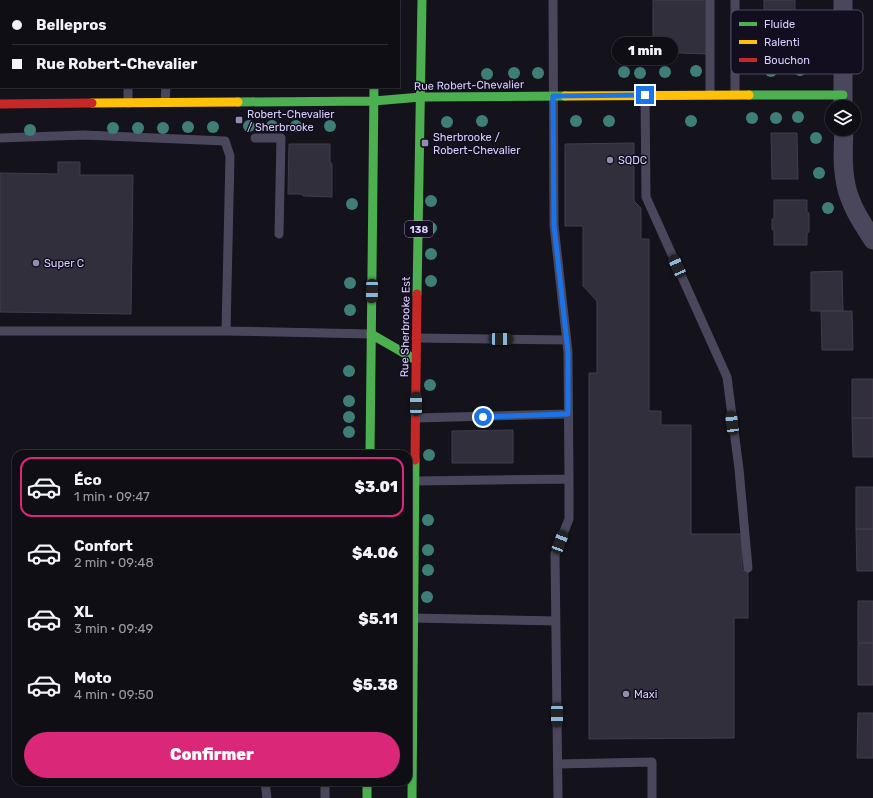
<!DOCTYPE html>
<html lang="fr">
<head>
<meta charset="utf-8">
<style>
	body { margin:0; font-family:Rubik,sans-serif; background:#18171d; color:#f1f3f6; height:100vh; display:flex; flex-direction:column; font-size:15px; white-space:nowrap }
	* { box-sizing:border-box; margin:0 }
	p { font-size:13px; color:#9b9ca0 }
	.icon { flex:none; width:22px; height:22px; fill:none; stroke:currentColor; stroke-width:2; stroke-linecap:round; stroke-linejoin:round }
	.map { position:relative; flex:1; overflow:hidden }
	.side { position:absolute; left:12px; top:450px; width:400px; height:336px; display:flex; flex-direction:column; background:#0f0e14; border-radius:12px; box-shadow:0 1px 3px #0004,0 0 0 1px #2f2e34 }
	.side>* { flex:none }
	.hud { position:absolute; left:0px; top:0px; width:400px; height:88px; box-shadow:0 1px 3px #0004,0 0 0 1px #2f2e34; display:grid; align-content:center; height:88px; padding:0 12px; background:#0f0e14 }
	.fabs { position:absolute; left:825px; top:100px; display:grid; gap:8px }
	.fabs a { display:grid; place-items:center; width:36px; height:36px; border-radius:50%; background:#0f0e14; box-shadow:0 1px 3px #0004,0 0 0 1px #2f2e34; font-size:20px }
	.end { position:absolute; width:18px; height:18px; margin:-9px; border:5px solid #1a73e8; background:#fff; box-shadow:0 0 0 2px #fff }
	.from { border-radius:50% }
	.bubble { position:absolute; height:28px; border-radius:14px; background:#0f0e14; box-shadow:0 1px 3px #0004,0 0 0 1px #2f2e34; font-size:13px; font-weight:800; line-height:28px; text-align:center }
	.car { position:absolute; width:12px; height:24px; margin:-12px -6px; border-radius:5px; box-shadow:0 0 3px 1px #0007; background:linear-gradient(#222 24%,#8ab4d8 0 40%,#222 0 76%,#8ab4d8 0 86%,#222 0) }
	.hud b { display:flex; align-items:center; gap:14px; height:38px; font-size:15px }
	.hud b+b { border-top:1px solid #2f2e34 }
	.hud i { width:10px; height:10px; background:#f1f3f6 }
	ul { padding:7px 0 0; list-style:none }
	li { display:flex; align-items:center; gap:12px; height:60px; margin:0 8px 6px; padding:0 4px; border:2px solid transparent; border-radius:12px }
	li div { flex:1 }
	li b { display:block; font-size:15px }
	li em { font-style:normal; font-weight:800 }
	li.on { border-color:#db2777 }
	li>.icon { width:36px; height:36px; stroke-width:1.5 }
	.cta { display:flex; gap:8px; margin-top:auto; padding:8px 12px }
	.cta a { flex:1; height:46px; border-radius:24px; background:#db2777; color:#fff; font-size:16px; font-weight:800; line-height:46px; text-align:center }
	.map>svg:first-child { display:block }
	.building { fill:#322f3d; stroke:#413c4e }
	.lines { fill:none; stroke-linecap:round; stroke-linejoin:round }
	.lane { stroke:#4a475c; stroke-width:9 }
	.street { stroke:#4a475c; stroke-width:19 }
	.fast { stroke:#4caf50; stroke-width:9 }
	.slow { stroke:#ffc107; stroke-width:9 }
	.jam { stroke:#c62828; stroke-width:9 }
	.tree { fill:#3e7e77 }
	.route { stroke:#1a73e8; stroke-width:5 }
	.poi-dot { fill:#938dad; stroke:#120e1f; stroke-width:1.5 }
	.labels { text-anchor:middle; stroke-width:3; stroke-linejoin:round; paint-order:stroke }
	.shield { fill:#120e1f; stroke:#9d95ba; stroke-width:1 }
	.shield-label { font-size:10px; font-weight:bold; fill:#d8cffc }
	.street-label { font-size:11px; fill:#d8cffc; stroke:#120e1f }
	.poi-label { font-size:11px; fill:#d8cffc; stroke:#120e1f; text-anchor:start }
	.key { fill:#120e1f; stroke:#4d4861; stroke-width:1 }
	.key-label { font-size:11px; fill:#d8cffc }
</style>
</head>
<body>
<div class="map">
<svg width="873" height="798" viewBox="0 0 873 798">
	<rect width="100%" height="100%" fill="#14121b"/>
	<path class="building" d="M0,0H116V1H1L0,43Z
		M653,0H707V54L653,52Z
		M764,0H795V18H764Z
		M771,133H797L798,179H772Z
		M634,143V201L641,208V239H649V411H661V425H691V534H742V570H748V618H734V738L589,739V373H597V301L583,286V226H565V144Z
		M289,144H330V162L332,164V197L303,196L301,194H288Z
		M58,162H80V175H133L131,314L0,312V173L58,174Z
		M774,200H807V212L809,213V232L807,233V245H774V229L772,230V219H774Z
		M842,271L843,311H811V272Z
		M821,311H852L853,350H822Z
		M852,379H873V418H852Z
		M852,418H873V457H853Z
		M513,430V463H452V431Z
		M856,487H873V529H856Z
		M856,529H873V571H857Z
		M858,601H873V643H858Z
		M858,643H873V685H858Z
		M858,713H873V758H857Z"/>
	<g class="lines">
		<path class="lane" d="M127,0V1
			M553,0L554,225L568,352L569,479V519L555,554L558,798
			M735,0V95
			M166,1V0
			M205,1V0
			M128,87V103
			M645,95L646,197L727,377L739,469L748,568
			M710,95V0
			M165,102L166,87
			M0,138L84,135L225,141L230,156L226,331
			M255,138H281L279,234
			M0,331H226L371,334
			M416,338L566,340
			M416,418L568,414
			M415,481L569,479
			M413,618L556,621
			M558,764L652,762V798
			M265,782L267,798
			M325,798V782"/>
		<path class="street" d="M843,0V107
			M844,129C843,147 842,167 846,185C850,205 862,223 873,240"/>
		<path class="fast" d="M375,0V1
			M749,95H843
			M238,102L374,101L421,97L565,96
			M417,294L422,0
			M371,334L416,360
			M370,454L374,87
			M367,782V798
			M412,798L415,460"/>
		<path class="slow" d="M565,96L749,95
			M92,103L238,102"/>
		<path class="jam" d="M0,104L92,103
			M415,460L417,294"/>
	</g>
	<g class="tree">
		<circle cx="800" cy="70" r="6"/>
		<circle cx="696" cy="71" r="6"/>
		<circle cx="771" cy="71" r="6"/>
		<circle cx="624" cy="72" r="6"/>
		<circle cx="665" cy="72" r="6"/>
		<circle cx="514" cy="73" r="6"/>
		<circle cx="538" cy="73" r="6"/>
		<circle cx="640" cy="73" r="6"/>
		<circle cx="487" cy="74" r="6"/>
		<circle cx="798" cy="117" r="6"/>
		<circle cx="752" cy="118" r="6"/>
		<circle cx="776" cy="118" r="6"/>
		<circle cx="482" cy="121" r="6"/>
		<circle cx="576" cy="121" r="6"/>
		<circle cx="609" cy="121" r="6"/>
		<circle cx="691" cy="121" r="6"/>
		<circle cx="447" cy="122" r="6"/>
		<circle cx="249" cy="126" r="6"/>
		<circle cx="272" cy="126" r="6"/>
		<circle cx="296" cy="126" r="6"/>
		<circle cx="330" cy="126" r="6"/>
		<circle cx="188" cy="127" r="6"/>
		<circle cx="213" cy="127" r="6"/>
		<circle cx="113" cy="128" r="6"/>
		<circle cx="138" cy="128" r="6"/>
		<circle cx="163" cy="128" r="6"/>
		<circle cx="30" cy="130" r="6"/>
		<circle cx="816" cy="138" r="6"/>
		<circle cx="819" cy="173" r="6"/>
		<circle cx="431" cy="201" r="6"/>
		<circle cx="352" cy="204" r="6"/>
		<circle cx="828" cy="208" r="6"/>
		<circle cx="431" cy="228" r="6"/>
		<circle cx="431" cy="254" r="6"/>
		<circle cx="431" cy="281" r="6"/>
		<circle cx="350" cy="283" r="6"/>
		<circle cx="350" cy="310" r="6"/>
		<circle cx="349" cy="371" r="6"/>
		<circle cx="430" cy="385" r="6"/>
		<circle cx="349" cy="401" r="6"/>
		<circle cx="349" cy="417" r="6"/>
		<circle cx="349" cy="432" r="6"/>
		<circle cx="429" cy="455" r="6"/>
		<circle cx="428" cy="520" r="6"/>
		<circle cx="428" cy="550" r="6"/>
		<circle cx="428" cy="570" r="6"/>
		<circle cx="427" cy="597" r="6"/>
	</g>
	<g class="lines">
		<path class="route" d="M483,417L568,414V352L554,225L553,96L645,95"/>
	</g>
	<g class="poi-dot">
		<rect x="235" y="116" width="8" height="8" rx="2"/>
		<rect x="421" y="139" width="8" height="8" rx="2"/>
		<circle cx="610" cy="160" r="4"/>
		<circle cx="36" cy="263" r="4"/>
		<circle cx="626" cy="694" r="4"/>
	</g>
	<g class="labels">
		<rect class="shield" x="405" y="221" width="28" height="16" rx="3"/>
		<g class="shield-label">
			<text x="419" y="233">138</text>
		</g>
		<g class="street-label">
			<text transform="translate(469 85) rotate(-1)" y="4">Rue Robert-Chevalier</text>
			<text transform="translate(405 327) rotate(-89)" y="4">Rue Sherbrooke Est</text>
		</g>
		<g class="poi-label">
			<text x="247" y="118">Robert-Chevalier<tspan x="247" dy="13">/ Sherbrooke</tspan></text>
			<text x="433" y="141">Sherbrooke /<tspan x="433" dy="13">Robert-Chevalier</tspan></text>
			<text x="618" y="164">SQDC</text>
			<text x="44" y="267">Super C</text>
			<text x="634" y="698">Maxi</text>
		</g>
	</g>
	<rect x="731" y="10" width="132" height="64" rx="6" class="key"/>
	<rect x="739" y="22" width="18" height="4" fill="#4caf50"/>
	<rect x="739" y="40" width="18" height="4" fill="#ffc107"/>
	<rect x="739" y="58" width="18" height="4" fill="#c62828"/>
	<g class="key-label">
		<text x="764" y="28">Fluide</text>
		<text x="764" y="46">Ralenti</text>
		<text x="764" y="64">Bouchon</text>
	</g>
</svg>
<div class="fabs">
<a><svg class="icon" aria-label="layers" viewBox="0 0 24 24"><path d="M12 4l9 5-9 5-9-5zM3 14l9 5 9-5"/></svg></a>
</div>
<i class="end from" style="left:483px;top:417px"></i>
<i class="end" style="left:645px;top:95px"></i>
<div class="bubble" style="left:612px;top:37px;width:66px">1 min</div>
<i class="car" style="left:677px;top:266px;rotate:336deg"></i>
<i class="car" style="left:372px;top:291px;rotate:181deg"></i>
<i class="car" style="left:501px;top:339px;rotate:91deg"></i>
<i class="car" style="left:416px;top:404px;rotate:0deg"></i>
<i class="car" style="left:732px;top:423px;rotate:353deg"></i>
<i class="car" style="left:560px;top:542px;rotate:21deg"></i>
<i class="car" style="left:557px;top:715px;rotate:180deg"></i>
<div class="hud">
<b><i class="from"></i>Bellepros</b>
<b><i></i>Rue Robert-Chevalier</b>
</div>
<section class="side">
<ul>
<li class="on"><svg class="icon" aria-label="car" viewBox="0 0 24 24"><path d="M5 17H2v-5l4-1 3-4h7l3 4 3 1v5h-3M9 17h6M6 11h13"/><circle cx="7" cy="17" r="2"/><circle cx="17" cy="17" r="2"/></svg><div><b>Éco</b><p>1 min · 09:47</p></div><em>$3.01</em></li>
<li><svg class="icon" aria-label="car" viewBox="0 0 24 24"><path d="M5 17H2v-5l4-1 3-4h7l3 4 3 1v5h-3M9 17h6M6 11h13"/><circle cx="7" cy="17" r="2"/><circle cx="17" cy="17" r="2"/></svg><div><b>Confort</b><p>2 min · 09:48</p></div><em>$4.06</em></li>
<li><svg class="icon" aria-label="car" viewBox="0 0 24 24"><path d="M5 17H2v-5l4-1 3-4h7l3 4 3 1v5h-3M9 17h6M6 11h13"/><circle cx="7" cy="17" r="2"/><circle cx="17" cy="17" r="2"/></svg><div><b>XL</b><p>3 min · 09:49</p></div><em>$5.11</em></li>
<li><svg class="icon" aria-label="car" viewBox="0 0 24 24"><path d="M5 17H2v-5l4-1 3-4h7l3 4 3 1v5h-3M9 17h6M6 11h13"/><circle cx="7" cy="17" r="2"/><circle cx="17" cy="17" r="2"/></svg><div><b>Moto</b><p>4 min · 09:50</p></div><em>$5.38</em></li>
</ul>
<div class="cta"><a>Confirmer</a></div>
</section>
</div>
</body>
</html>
